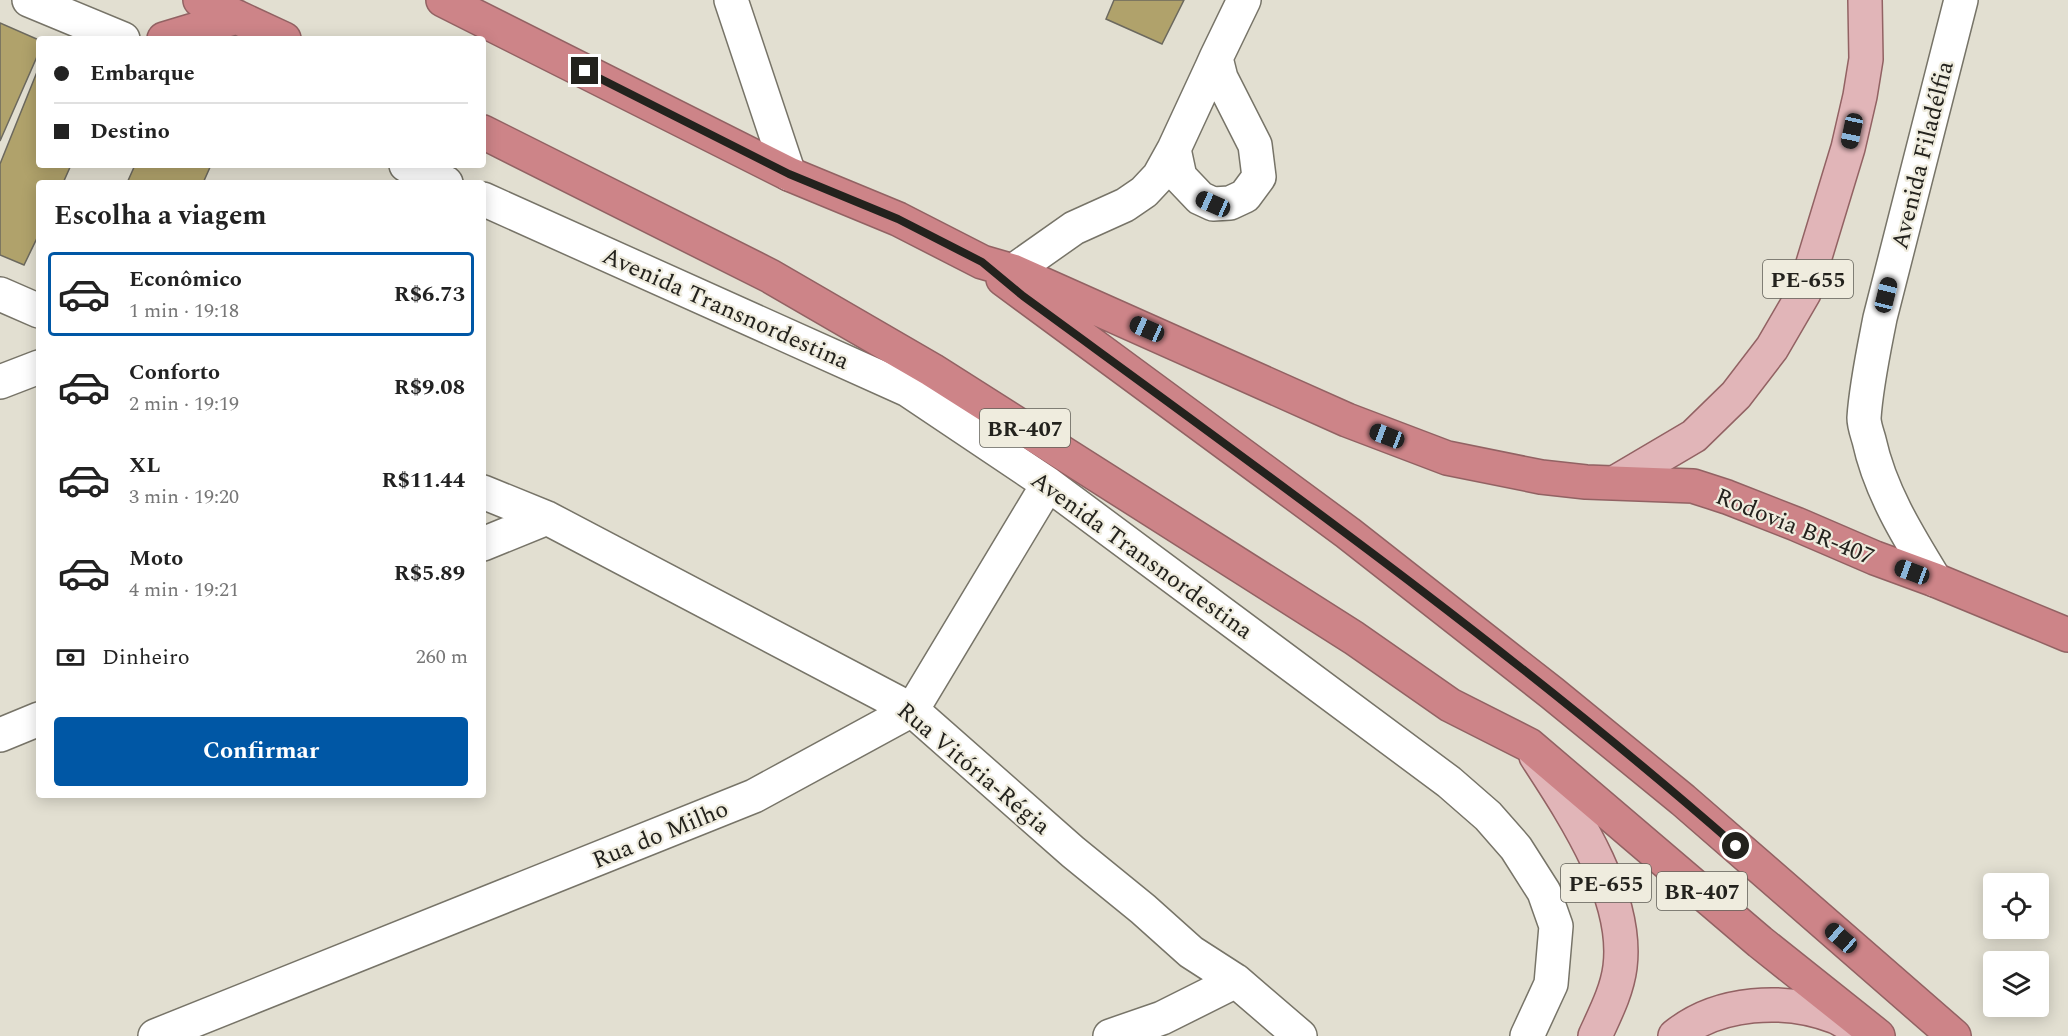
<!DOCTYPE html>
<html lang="pt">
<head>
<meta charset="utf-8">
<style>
	body { margin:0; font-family:Spectral,serif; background:#f2f2f2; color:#222; height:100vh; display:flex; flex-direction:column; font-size:22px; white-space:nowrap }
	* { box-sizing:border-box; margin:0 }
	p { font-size:20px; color:#767676 }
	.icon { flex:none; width:33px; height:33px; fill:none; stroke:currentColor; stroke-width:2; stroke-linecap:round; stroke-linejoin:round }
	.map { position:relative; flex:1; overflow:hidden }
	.details { position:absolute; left:36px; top:180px; width:450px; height:618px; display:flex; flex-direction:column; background:#fff; border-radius:6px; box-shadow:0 3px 15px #0003 }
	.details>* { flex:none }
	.hud { position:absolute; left:36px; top:36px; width:450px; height:132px; border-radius:6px; box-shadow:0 3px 15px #0003; display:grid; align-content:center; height:132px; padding:0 18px; background:#fff }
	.tools { position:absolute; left:1983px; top:873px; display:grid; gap:12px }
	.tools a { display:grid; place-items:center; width:66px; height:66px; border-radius:6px; background:#fff; box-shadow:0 3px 15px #0003; font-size:30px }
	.end { position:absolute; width:27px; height:27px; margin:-14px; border:8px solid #23221d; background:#fff; box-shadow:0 0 0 3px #fff }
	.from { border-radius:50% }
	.car { position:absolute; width:18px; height:36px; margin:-18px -9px; border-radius:8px; box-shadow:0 0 4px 2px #0007; background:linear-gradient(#222 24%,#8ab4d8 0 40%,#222 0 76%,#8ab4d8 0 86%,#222 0) }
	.hud b { display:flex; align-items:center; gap:21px; height:57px; font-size:22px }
	.hud b+b { border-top:2px solid #e0e0e0 }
	.hud i { width:15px; height:15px; background:#222 }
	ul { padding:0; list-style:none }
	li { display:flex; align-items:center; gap:18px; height:84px; margin:0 12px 9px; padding:0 6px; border:3px solid transparent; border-radius:6px }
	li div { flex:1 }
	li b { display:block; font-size:22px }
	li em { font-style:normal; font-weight:700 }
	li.active { border-color:#0057a5 }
	li>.icon { width:54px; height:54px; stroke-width:1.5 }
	h2 { padding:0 18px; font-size:27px; line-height:72px }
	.pay { display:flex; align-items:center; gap:15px; height:66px; padding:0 18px; font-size:22px }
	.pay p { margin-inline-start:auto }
	.button { display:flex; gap:12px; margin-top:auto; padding:12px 18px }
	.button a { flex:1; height:69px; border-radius:6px; background:#0057a5; color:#fff; font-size:24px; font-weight:700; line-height:69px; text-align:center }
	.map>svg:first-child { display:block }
	.building { fill:#b0a26b; stroke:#6c695e; stroke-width:1.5 }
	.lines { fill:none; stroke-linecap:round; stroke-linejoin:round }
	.minor-casing { stroke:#777468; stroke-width:36 }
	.major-casing { stroke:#926263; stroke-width:36 }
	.highway-casing { stroke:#926263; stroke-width:36 }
	.minor { stroke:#fff; stroke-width:33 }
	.major { stroke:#e1b5b8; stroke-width:33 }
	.highway { stroke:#cd8488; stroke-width:33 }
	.route { stroke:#23221d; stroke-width:8 }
	.labels { text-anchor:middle; stroke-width:4.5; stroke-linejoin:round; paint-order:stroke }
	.shield { fill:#efecde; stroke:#605f57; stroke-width:1.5 }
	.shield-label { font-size:22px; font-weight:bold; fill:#23221d }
	.street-label { font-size:24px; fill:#23221d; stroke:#efecde }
</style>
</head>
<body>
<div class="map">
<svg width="2068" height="1036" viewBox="0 0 2068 1036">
	<rect width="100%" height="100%" fill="#e2dfd1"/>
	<path class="building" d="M1114,0H1184L1162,44L1106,19Z
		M0,23L39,40V52L0,141Z
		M39,67V165H71L63,183H39V234L24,265L0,255V164Z
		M135,165H211L203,183H127Z"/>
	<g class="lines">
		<defs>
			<path id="minor" d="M29,0L123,39
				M731,0L789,174
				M1216,58L1221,78L1255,145L1259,177L1245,196L1230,203L1213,204L1200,198L1180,177L1174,149L1212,67L1216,58L1244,0
				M406,165L446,183
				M483,199L908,390L1048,484L1449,782L1488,816L1516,848L1544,892L1556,926L1551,984L1527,1036
				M1013,271L1074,228L1125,205L1144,192L1159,176L1174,149
				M0,294L39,311
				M0,382L39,367
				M483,492L547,518L912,710L1073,852L1143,909L1191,952L1236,981L1300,1036
				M483,544L547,518
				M1935,580C1908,536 1880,491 1869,440C1867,433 1864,425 1864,418C1866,386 1874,349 1880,318L1961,0
				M0,735L39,719
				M155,1036L754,796L912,710L1048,484
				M1110,1036L1162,1018L1236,981"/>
			<path id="major" d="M1616,482L1694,436L1736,395L1772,348L1804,293L1848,148L1860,96L1866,59L1865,0
				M1536,756C1573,813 1629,896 1620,967C1617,991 1605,1014 1595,1036
				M1675,1036C1718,1001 1785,997 1836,1017C1846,1022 1855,1028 1865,1033"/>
			<path id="highway" d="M200,0L284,39
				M443,0L789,174L898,219L982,262L1013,271L1347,420L1447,458L1541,477L1586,482L1693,486L1727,497L1796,524L1875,558L1935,580L2068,635
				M164,39L237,17
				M483,132L770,276L932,370L1354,638L1450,705L1529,745L1760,942L1878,1036
				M1003,279L1348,533L1552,693L1683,800L1954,1036"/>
		</defs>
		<use href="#minor" class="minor-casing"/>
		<use href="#major" class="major-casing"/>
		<use href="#highway" class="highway-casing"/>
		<use href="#minor" class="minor"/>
		<use href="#major" class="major"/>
		<use href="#highway" class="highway"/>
	</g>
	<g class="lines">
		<path class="route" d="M585,71L789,174L898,219L982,262L1023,296C1265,473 1510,648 1736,846"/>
	</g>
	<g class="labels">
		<g class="shield">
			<rect x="1763" y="260" width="90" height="38" rx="4.5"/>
			<rect x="980" y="409" width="90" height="38" rx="4.5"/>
			<rect x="1561" y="864" width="90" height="38" rx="4.5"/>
			<rect x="1657" y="872" width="90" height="38" rx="4.5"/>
		</g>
		<g class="shield-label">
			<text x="1808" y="287">PE-655</text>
			<text x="1025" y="436">BR-407</text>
			<text x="1606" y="891">PE-655</text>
			<text x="1702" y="899">BR-407</text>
		</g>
		<g class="street-label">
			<text transform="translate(1922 155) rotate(-76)" y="8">Avenida Filadélfia</text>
			<text transform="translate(726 308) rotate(24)" y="8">Avenida Transnordestina</text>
			<text transform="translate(1795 526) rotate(22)" y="8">Rodovia BR-407</text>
			<text transform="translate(1142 555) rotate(36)" y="8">Avenida Transnordestina</text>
			<text transform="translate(974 768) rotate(40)" y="8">Rua Vitória-Régia</text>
			<text transform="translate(660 834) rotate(-22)" y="8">Rua do Milho</text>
		</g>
	</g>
</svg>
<div class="tools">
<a><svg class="icon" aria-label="locate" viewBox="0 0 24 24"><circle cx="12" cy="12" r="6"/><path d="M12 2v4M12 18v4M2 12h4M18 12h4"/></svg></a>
<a><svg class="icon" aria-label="layers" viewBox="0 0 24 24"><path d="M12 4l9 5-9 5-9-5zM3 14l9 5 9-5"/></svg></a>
</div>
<i class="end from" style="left:1736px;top:846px"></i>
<i class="end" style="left:585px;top:71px"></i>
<i class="car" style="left:1852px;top:131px;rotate:192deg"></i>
<i class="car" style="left:1213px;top:204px;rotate:294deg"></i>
<i class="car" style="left:1886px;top:295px;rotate:14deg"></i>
<i class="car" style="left:1147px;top:329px;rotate:294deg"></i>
<i class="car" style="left:1387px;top:436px;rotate:291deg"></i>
<i class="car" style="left:1912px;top:572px;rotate:290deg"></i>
<i class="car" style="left:1841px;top:938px;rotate:311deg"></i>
<div class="hud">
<b><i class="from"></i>Embarque</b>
<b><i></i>Destino</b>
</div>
<section class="details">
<h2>Escolha a viagem</h2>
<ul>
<li class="active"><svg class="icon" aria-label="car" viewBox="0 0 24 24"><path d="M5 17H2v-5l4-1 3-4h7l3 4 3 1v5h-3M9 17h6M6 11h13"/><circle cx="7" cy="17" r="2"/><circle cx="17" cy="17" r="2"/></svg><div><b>Econômico</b><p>1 min · 19:18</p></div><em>R$6.73</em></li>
<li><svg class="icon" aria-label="car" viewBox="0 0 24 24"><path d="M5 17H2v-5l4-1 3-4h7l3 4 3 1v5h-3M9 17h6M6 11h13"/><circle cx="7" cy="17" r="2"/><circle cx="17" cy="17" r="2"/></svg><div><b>Conforto</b><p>2 min · 19:19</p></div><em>R$9.08</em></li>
<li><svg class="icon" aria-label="car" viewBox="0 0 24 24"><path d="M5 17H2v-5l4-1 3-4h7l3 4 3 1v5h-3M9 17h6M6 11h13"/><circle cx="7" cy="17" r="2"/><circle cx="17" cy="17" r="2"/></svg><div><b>XL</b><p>3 min · 19:20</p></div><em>R$11.44</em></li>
<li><svg class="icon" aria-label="car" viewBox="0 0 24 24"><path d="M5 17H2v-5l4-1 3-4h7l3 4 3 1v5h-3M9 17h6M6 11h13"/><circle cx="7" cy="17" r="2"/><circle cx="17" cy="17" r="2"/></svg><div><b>Moto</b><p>4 min · 19:21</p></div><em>R$5.89</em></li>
</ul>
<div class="pay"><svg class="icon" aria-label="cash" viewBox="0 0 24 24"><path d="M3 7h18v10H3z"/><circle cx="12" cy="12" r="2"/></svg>Dinheiro<p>260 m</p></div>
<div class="button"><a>Confirmar</a></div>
</section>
</div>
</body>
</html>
